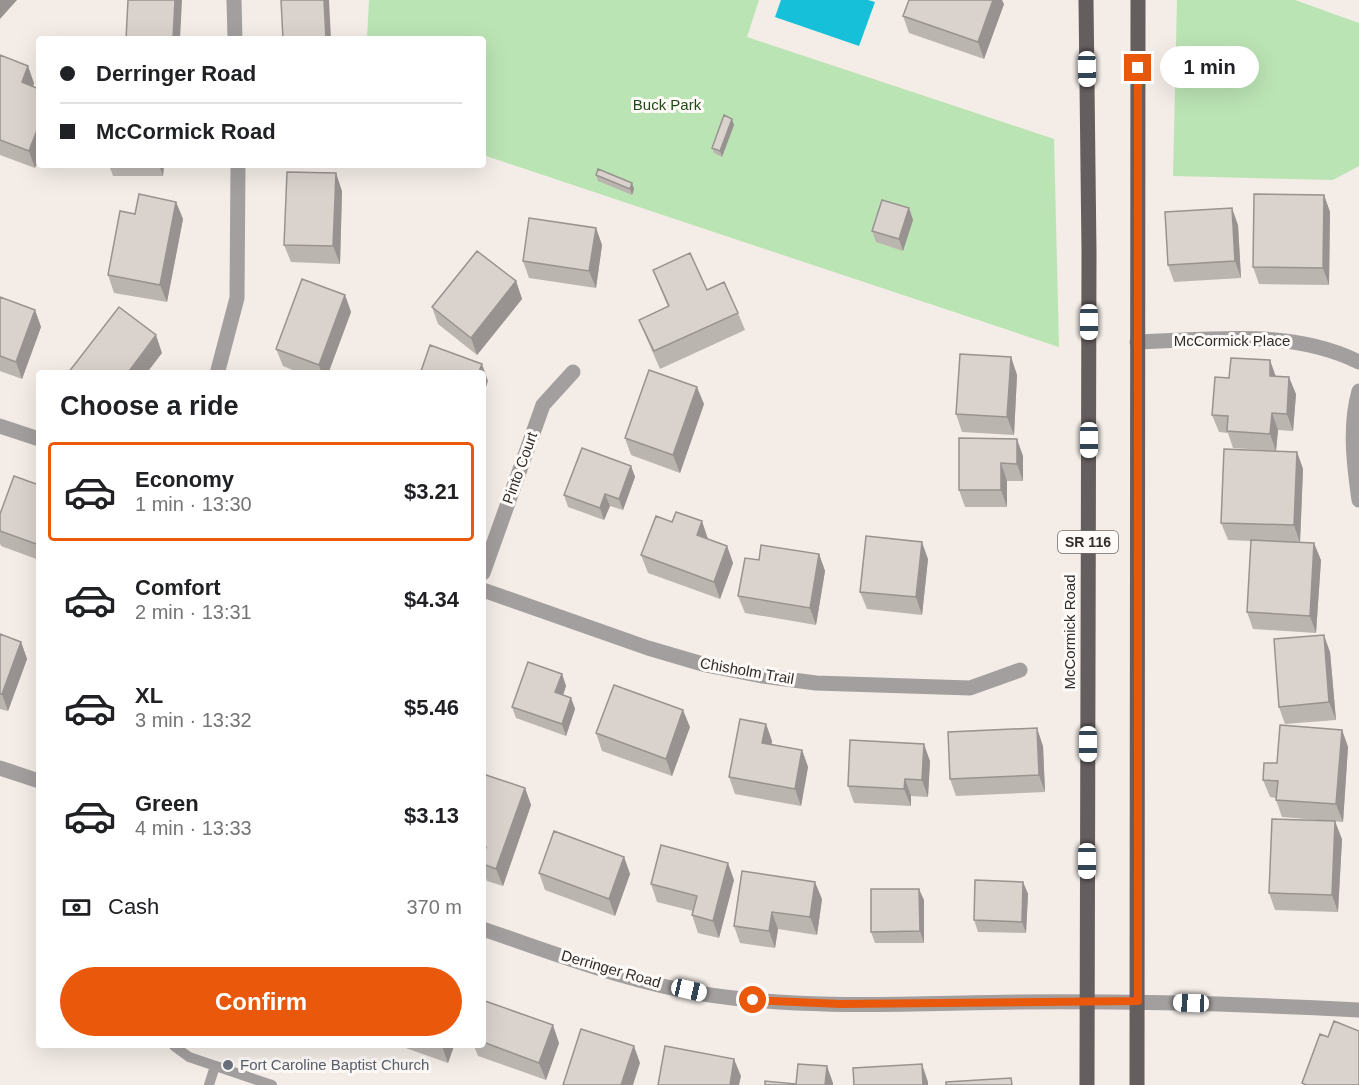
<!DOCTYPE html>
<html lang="en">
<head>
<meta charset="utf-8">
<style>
	body { margin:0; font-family:Helvetica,sans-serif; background:#f6f6f6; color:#202124; height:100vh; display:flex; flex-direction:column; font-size:22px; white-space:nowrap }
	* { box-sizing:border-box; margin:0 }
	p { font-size:20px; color:#757577 }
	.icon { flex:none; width:33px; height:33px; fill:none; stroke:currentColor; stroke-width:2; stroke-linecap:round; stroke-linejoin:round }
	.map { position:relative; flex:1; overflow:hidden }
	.drawer { position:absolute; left:36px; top:370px; width:450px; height:678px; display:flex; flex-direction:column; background:#fff; border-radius:6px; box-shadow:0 6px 24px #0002 }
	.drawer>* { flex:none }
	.top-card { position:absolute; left:36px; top:36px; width:450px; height:132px; border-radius:6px; box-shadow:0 6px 24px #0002; display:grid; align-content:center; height:132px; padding:0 24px; background:#fff }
	.end { position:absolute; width:27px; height:27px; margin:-14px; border:8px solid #ea580c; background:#fff; box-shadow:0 0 0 3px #fff }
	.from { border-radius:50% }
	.bubble { position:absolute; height:42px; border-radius:21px; background:#fff; box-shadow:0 6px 24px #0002; font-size:20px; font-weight:600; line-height:42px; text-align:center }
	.car { position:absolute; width:18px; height:36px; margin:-18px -9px; border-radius:8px; box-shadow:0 0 4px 2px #0007; background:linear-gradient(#fff 24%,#345 0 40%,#fff 0 76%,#345 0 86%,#fff 0) }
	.top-card b { display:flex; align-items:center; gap:21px; height:57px; font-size:22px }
	.top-card b+b { border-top:2px solid #e0e0e0 }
	.top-card i { width:15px; height:15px; background:#202124 }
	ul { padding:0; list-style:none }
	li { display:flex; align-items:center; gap:18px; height:99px; margin:0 12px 9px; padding:0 12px; border:3px solid transparent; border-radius:6px }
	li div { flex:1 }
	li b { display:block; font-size:22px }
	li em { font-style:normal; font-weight:600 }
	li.on { border-color:#ea580c }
	li>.icon { width:54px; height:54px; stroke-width:1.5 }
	h2 { padding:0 24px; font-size:27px; line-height:72px }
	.pay { display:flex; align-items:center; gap:15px; height:66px; padding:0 24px; font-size:22px }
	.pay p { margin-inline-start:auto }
	.action { display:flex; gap:12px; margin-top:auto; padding:12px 24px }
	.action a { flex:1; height:69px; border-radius:36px; background:#ea580c; color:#fff; font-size:24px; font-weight:600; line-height:69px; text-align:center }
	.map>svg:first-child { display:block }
	.green { fill:#bbe4b4 }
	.water { fill:#16c0d9 }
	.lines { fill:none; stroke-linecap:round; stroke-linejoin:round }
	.lane { stroke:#a39f9e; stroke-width:10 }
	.street { stroke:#a39f9e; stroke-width:15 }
	.primary { stroke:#655e5e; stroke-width:15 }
	.wall { fill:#bbb5b0 }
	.shaded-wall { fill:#989390 }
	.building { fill:#d9d2cd; stroke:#989390; stroke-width:1.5 }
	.route { stroke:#ea580c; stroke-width:8 }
	.worship-dot { fill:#6b7280; stroke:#fefaf7; stroke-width:2 }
	.labels { text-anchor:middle; stroke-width:6; stroke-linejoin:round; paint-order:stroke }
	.shield { fill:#fefaf7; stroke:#6e6b69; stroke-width:1.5 }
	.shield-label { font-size:14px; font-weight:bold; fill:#302e2c }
	.park-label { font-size:15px; fill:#1e4a16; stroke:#fefaf7 }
	.street-label { font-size:15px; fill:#302e2c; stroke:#fefaf7 }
	.worship-label { font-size:15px; fill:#5b616d; stroke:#fefaf7; text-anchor:start }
</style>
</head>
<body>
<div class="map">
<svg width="1359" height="1085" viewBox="0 0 1359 1085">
	<rect width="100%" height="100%" fill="#f3ece7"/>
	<path class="green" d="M369,0H759L747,37L1054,139L1059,347L483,155V39H367Z
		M1177,0H1295L1359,23V166L1333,180L1173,176Z"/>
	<path class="water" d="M781,0H868L875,2L859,46L775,17Z"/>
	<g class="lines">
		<path class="lane" d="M174,1046L189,1057L272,1085
			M209,1085L215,1066"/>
		<path class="street" d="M234,0L235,39
			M1137,342C1212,340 1290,328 1359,362
			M217,374L237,298L238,165
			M1359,391C1349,426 1354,465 1359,500
			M0,426L39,439
			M483,573L543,405L573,372
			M483,590L648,648L706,665L762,676L816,683L970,688L1020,670
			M0,768L39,781
			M483,929C556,954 633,984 710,995C812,1010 916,1003 1018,1002C1132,1001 1245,1004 1359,1010"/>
		<path class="primary" d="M1086,0L1089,252L1087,1085
			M1137,1085L1138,0"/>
	</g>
	<path class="wall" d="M1004,4L984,59L909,33L903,16Z
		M0,55L34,83L33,87L35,168L0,155Z
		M734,125L722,157L714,153L712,148Z
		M109,165H164L163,176H113Z
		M596,175L632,183L634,189L632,195L598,181Z
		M342,191L340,264L291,262L284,245Z
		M1324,195L1330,212L1329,285L1259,284L1253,267Z
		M176,202L183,219L167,302L114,293L108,275L135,214Z
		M909,208L913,220L903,251L876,242L872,231Z
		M1238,225L1241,278L1174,282L1168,265Z
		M596,228L602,245L596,288L529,278L523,261Z
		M653,270L738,313L745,330L660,369L646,337L639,320L668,307Z
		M516,281L522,299L477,355L438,324L432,307Z
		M345,295L351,312L328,374H302L283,366L276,349Z
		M0,297L35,310L41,327L22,379L0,371Z
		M1011,357L1017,375L1014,435L962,432L956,414Z
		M1276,376L1296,394L1293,431L1278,430L1276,451L1233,448L1228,433L1219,432L1212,415L1229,378Z
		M704,404L680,473L631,455L625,438Z
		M959,438L1023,456V481H1007V507H965L959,490Z
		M1297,452L1303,469L1300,542L1321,560L1316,633L1253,629L1247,612L1251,541L1228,540L1221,523Z
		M631,466L635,477L623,510L610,506L604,520L568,507L564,495Z
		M39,485V560L1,546L0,543V514Z
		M708,539L727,546L733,563L720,599L648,573L641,555Z
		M819,554L825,571L816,625L745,613L738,596L759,560Z
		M928,559L922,615L867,609L860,592Z
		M0,634L21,642L27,659L8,711L0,709Z
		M1330,652L1336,720L1285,724L1279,707Z
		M562,674L566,686L563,695L571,698L575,709L566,736L516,718L512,707Z
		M766,724L772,741V744L802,750L808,767L801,806L735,794L729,777Z
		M690,727L672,776L602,751L596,733Z
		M1342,730L1348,747L1343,822L1282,817L1276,800V798L1270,797L1263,780L1277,763Z
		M1043,746L1045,792L956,796L950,779Z
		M930,761L928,797L911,796V806L854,803L848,786Z
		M483,774L525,788L531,805L503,886L487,881L483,870Z
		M1342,839L1338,912L1275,910L1269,893Z
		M624,857L630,874L615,916L545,890L539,873Z
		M742,871L822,899L817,935L778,929L775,948L740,943L734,926Z
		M734,880L719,938L698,933L692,915L693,911L657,902L651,884Z
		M1023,882L1028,894L1026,933L978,932L974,920Z
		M924,900V943H875L871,932Z
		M483,1007L559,1043L546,1080L478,1056L474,1046H483Z
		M400,1046H454L448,1063Z"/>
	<path class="shaded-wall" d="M0,0H17L0,19Z
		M175,0H182L180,39H173Z
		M324,0H329L331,39H326Z
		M993,0H1002L1004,4L984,59L978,42Z
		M28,66L34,83L28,100L22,82Z
		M732,119L734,125L722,157L720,151Z
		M39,125V159L35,168L29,151Z
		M159,165H164L163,176Z
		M336,173L342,191L340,264L333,246Z
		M632,183L634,189L632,195L630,189Z
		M1324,195L1330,212L1329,285L1323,268Z
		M176,202L183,219L167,302L160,285Z
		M909,208L913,220L903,251L899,239Z
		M1232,208L1238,225L1241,278L1235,261Z
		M596,228L602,245L596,288L589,271Z
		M516,281L522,299L477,355L471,338Z
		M345,295L351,312L328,374H322L319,365Z
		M35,310L41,327L22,379L16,362Z
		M156,335L162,353L146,374H127Z
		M1011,357L1017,375L1014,435L1007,417Z
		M1270,360L1276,377L1270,376Z
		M482,364L488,381L483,396V374H478Z
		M1289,377L1296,394L1293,431L1287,414Z
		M697,387L704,404L680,473L673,455Z
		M1272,413L1278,430L1276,451L1270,434Z
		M1017,439L1023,456V481L1017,464Z
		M1297,452L1303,469L1300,543L1294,525Z
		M1001,463L1007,481V507L1001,490Z
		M631,466L635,477L623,510L619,499Z
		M605,494L610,506L604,520L600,508Z
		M702,521L708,539L703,552L697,535Z
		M922,542L928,559L922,615L916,597Z
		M1314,543L1321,560L1316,633L1310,616Z
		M727,546L733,563L720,599L714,582Z
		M819,554L825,571L816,625L810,608Z
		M1324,635L1330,652L1336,720L1329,702Z
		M21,642L27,659L8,711L2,694Z
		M562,674L566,686L560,704L555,692Z
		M571,698L575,709L566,736L562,724Z
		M683,710L690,727L672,776L666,759Z
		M766,724L772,741L769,760L762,743Z
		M1037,728L1043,746L1045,792L1039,775Z
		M1342,730L1348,747L1343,822L1336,804Z
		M924,744L930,761L928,797L922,780Z
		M802,750L808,767L801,806L795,789Z
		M905,779L911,796V806L904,789Z
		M525,788L531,805L503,886L496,869Z
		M1335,821L1342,839L1338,912L1332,895Z
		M624,857L630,874L615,916L609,899Z
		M728,863L734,880L719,938L713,921Z
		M815,882L822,899L817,935L810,917Z
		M1023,882L1028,894L1026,933L1022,922Z
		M919,889L924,900V943L920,931Z
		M772,912L778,929L775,948L769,931Z
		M553,1025L559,1043L546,1080L539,1063Z
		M442,1046H454L448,1063Z
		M634,1046L640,1063L633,1085H621Z
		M734,1059L741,1076L739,1085H730Z
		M922,1064L928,1082V1085H923Z
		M827,1066L833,1083V1085H825Z"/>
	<path class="building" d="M128,0H175L173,39H126Z
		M281,0H324L326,39H283Z
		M909,0H993L978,42L903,16Z
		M0,55L28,66L22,82L39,89V125L29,151L0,140Z
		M724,115L732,119L720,151L712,148Z
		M598,169L632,183L630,189L596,175Z
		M287,172L336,173L333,246L284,245Z
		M139,194L176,202L160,285L108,275L120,211L135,214Z
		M1254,194L1324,195L1323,268L1253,267Z
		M882,200L909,208L899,239L872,231Z
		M1232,208L1235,261L1168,265L1165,212Z
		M529,218L596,228L589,271L523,261Z
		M477,251L516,281L471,338L432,307Z
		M690,253L707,290L724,282L738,313L654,351L639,320L669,306L653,270Z
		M302,279L345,295L319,365L276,349Z
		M0,297L35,310L16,362L0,356Z
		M119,307L156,335L127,374L68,373Z
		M430,345L482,364L478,374H420Z
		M960,354L1011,357L1007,417L956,414Z
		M1231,358L1270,360V376L1289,377L1287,414L1272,413L1270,434L1227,431L1228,416L1212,415L1215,377L1229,378Z
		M649,370L697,387L673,455L625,438Z
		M959,438L1017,439V464L1001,463V490H959Z
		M582,448L631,466L619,499L605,494L600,508L564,495Z
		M1224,449L1297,452L1294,525L1221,523Z
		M14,476L39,485V545L0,531V514Z
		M676,512L702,521L697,535L727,546L714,582L641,555L656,516L672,522Z
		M866,536L922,542L916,597L860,592Z
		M1251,540L1314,543L1310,616L1247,612Z
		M761,545L819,554L810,608L738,596L745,558L759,560Z
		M0,634L21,642L2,694H0Z
		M1324,635L1329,702L1279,707L1274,639Z
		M528,662L562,674L555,692L571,698L562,724L512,707Z
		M614,685L683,710L666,759L596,733Z
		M740,719L766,724L762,743L802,750L795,789L729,777Z
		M1280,725L1342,730L1336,804L1276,800L1278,781L1263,780L1264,763H1277Z
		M1037,728L1039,775L950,779L948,732Z
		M850,740L924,744L922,780L905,779L904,789L848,786Z
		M483,774L525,788L496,869L483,864V856L486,847L483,846Z
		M1272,819L1335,821L1332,895L1269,893Z
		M554,831L624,857L609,899L539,873Z
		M661,845L728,863L713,921L692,915L697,896L651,884Z
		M742,871L815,882L810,917L772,912L769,931L734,926Z
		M975,880L1023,882L1022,922L974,920Z
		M871,889H919L920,931L871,932Z
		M485,1001L553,1025L539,1063L483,1042V1007Z
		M1334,1021L1359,1031V1085H1306L1302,1083L1320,1034L1328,1037Z
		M581,1029L634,1046L621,1085H563Z
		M665,1046L734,1059L730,1085H658Z
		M798,1064L827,1066L825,1085H765V1081L796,1084Z
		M922,1064L923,1085H854L853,1068Z
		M1011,1078L1012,1085H946V1082Z"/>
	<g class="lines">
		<path class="route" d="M753,1000L840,1004L1138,1001V68"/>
	</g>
	<circle class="worship-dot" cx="228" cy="1065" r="6"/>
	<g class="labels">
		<rect class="shield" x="1058" y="531" width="60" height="22" rx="4.5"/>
		<g class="shield-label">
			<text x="1088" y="547">SR 116</text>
		</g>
		<g class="park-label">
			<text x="667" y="110">Buck Park</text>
		</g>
		<g class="street-label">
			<text x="1232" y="346">McCormick Place</text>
			<text transform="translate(520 468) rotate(-70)" y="5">Pinto Court</text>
			<text transform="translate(1070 632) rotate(-90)" y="5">McCormick Road</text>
			<text transform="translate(747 671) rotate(10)" y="5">Chisholm Trail</text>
			<text transform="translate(611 969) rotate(16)" y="5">Derringer Road</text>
		</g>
		<g class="worship-label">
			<text x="240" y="1070">Fort Caroline Baptist Church</text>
		</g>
	</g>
</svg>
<i class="end from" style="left:753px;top:1000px"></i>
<i class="end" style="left:1138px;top:68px"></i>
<div class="bubble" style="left:1160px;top:46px;width:99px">1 min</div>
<i class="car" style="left:1087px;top:69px;rotate:179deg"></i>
<i class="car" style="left:1089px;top:322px;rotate:180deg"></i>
<i class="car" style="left:1089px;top:440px;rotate:180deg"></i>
<i class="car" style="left:1088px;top:744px;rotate:180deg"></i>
<i class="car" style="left:1087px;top:861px;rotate:180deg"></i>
<i class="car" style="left:689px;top:990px;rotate:103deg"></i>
<i class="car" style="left:1191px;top:1003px;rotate:272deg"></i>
<div class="top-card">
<b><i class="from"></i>Derringer Road</b>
<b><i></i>McCormick Road</b>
</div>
<section class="drawer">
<h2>Choose a ride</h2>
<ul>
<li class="on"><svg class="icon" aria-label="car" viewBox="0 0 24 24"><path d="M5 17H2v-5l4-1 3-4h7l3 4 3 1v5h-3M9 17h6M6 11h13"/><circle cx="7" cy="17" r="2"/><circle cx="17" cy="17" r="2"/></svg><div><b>Economy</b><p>1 min · 13:30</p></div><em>$3.21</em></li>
<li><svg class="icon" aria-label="car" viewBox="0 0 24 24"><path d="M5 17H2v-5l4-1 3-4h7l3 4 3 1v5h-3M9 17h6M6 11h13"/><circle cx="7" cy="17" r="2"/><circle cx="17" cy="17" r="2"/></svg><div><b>Comfort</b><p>2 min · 13:31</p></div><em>$4.34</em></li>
<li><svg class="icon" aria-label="car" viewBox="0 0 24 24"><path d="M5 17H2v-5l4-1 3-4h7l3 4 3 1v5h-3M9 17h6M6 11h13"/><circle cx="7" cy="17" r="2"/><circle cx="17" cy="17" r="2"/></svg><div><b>XL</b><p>3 min · 13:32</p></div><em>$5.46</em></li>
<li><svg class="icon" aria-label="car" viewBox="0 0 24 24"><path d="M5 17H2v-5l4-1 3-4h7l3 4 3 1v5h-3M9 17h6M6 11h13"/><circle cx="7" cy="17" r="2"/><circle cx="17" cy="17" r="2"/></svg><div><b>Green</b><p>4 min · 13:33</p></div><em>$3.13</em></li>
</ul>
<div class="pay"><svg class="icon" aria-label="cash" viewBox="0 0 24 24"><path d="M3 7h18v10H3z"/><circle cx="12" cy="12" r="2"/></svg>Cash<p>370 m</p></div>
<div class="action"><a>Confirm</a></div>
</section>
</div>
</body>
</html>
